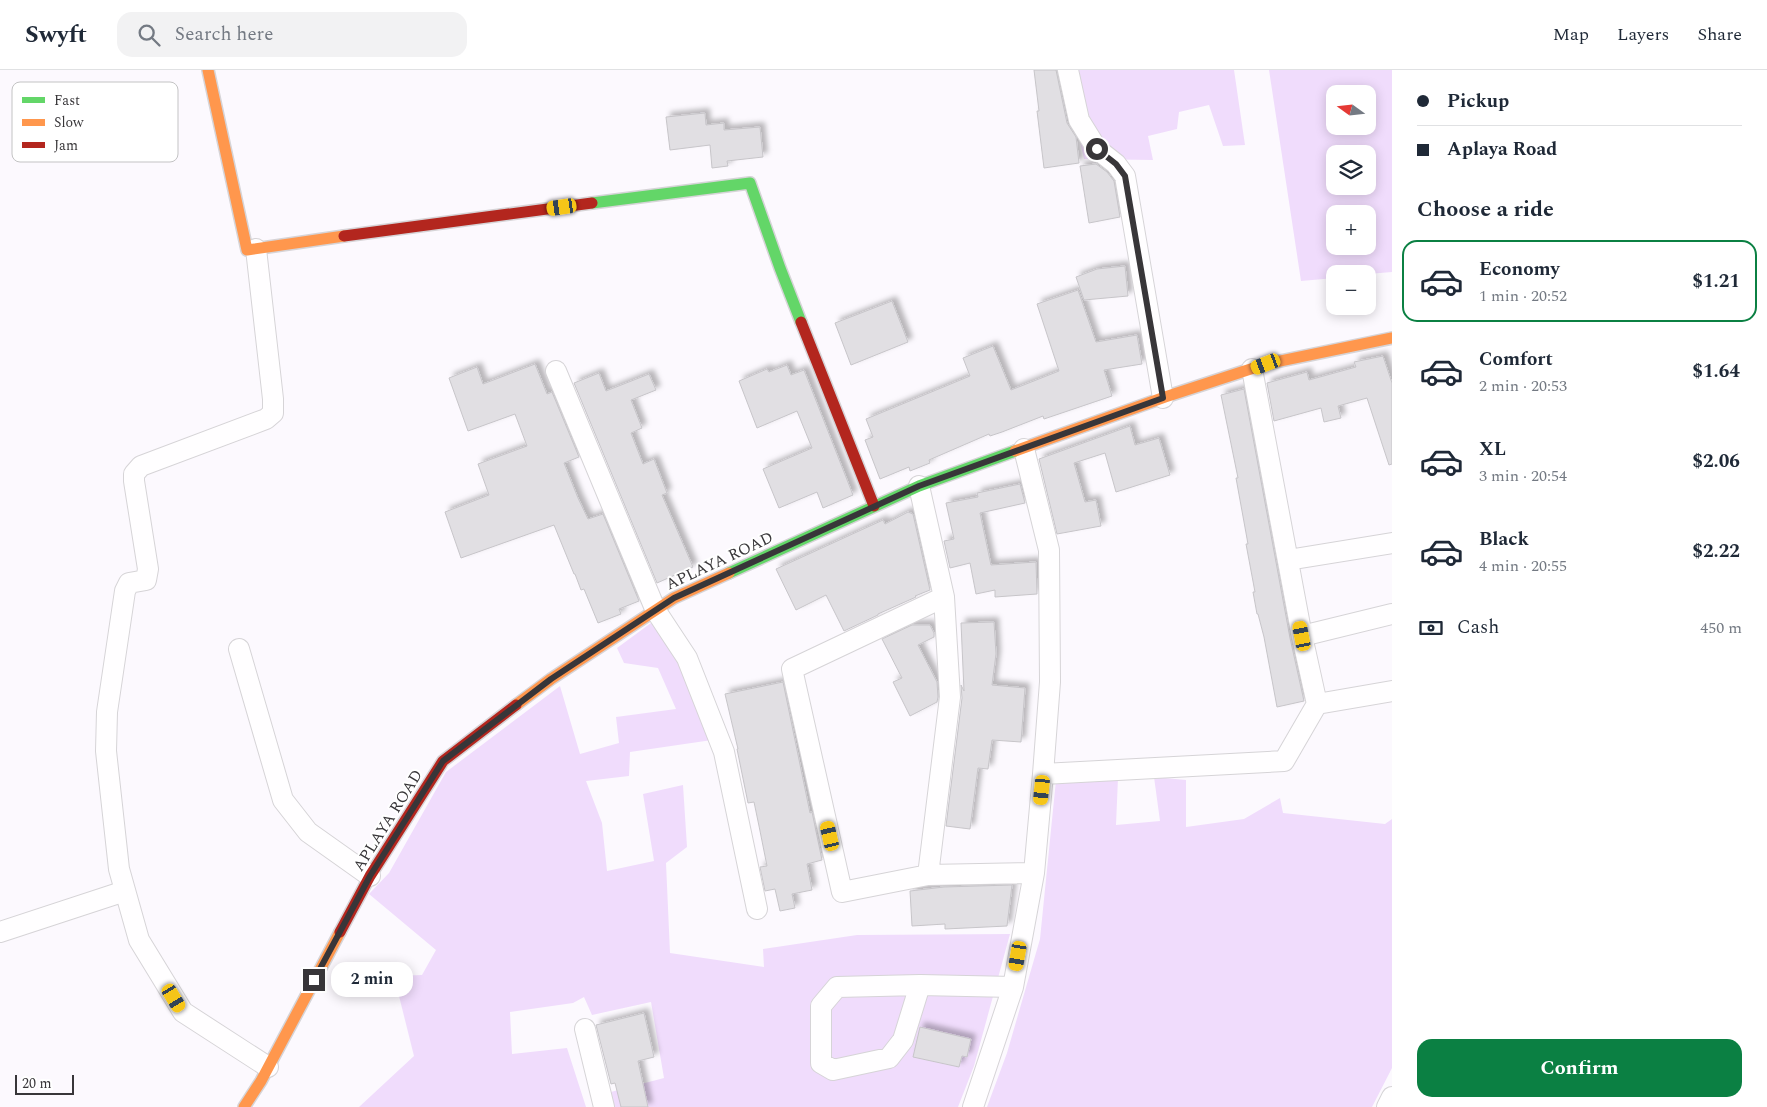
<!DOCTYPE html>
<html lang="en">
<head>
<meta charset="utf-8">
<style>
	body { margin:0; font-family:Spectral,serif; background:#f2f2f3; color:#1f2937; height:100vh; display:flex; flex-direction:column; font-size:19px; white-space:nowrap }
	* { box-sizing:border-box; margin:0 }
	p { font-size:16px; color:#747a83 }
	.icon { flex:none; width:28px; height:28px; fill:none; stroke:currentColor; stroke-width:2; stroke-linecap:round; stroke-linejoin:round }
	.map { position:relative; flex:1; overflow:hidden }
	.side { display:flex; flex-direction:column; background:#fff; width:375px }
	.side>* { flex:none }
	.top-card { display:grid; align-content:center; height:110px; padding:0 25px; background:#fff }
	.needle { width:32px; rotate:285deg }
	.controls { position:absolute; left:1326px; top:15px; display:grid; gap:10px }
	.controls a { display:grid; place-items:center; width:50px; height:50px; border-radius:10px; background:#fff; box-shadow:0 2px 12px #0003; font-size:25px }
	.scale { position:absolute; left:15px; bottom:12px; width:59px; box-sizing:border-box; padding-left:5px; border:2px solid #383639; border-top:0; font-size:14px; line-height:18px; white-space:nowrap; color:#383639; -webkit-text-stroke:4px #fff; paint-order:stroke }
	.end { position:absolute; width:22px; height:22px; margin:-11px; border:6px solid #383639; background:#fff; box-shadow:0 0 0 2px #fff }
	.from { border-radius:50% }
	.bubble { position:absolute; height:35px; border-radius:15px; background:#fff; box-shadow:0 2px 12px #0003; font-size:16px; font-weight:700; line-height:35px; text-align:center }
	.car { position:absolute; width:15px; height:30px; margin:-15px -8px; border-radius:6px; box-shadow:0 0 4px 1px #0007; background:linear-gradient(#f5c518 24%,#345 0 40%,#f5c518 0 76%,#345 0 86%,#f5c518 0) }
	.top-card b { display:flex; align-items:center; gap:18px; height:48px; font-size:19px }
	.top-card b+b { border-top:1px solid #e0e1e3 }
	.top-card i { width:12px; height:12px; background:#1f2937 }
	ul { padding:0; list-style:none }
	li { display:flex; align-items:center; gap:15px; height:82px; margin:0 10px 8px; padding:0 15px; border:2px solid transparent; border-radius:15px }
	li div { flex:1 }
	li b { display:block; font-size:19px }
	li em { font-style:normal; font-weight:700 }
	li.active { border-color:#0b8043 }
	li>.icon { width:45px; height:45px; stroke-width:1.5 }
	h2 { padding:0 25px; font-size:22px; line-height:60px }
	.pay { display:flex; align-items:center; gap:12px; height:55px; padding:0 25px; font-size:19px }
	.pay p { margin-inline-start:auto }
	.cta { display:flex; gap:10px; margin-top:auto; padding:10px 25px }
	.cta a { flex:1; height:58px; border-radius:15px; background:#0b8043; color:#fff; font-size:20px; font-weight:700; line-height:58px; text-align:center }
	header { display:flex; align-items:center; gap:30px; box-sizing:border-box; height:70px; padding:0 25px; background:#fff; border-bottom:1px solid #e0e1e3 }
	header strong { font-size:24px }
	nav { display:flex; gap:28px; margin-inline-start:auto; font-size:18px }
	.search { width:350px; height:45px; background:#f2f2f3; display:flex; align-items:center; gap:12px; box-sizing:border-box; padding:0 18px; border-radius:15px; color:#747a83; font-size:19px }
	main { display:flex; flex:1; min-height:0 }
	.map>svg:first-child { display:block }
	.green { fill:#f0dcfc; fill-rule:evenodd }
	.building { fill:#e1dfe3; stroke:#c7c5c9; filter:url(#shadow) }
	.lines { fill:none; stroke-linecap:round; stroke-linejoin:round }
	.street-casing { stroke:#d6d4d7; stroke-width:22 }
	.fast-casing { stroke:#d6d4d7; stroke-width:14 }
	.slow-casing { stroke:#d6d4d7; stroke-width:14 }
	.jam-casing { stroke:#d6d4d7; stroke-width:14 }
	.street { stroke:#fffeff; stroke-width:20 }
	.fast { stroke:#63d668; stroke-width:11 }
	.slow { stroke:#ff974d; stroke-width:11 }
	.jam { stroke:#b3261e; stroke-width:11 }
	.route { stroke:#383639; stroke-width:6 }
	.labels { text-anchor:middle; stroke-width:4; stroke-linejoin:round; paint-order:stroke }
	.street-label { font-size:16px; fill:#383639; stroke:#fff }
	.key { fill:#fff; stroke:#c3c3c4; stroke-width:1 }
	.key-label { font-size:14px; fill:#383639 }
</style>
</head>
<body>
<header>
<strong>Swyft</strong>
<div class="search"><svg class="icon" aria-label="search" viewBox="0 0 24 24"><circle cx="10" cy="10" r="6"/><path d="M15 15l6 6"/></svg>Search here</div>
<nav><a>Map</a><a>Layers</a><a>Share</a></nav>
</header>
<main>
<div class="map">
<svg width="1392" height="1037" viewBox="0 0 1392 1037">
	<defs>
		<filter id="shadow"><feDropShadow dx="4.5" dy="-4.5" stdDeviation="2.5" flood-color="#0004"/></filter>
	</defs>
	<rect width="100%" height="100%" fill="#fcf9fe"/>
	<path class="green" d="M1064,0H1234L1245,75L1223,76L1209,35L1179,42L1177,59L1148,66L1153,90L1084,89Z
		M1269,0H1392V202L1368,204H1335V208L1301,211ZM1335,24H1368V56H1335ZM1335,84H1368V116H1335ZM1335,144H1368V176H1335Z
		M651,553L677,585L712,670L630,682L629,706L586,711L602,753L607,801L654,791L643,724L683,715L687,777L666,793L670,883L764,897L763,879L857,865L1010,864L974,996L958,1037H612L607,1023L664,1008L651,932L592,945L584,927L573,933L510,942L512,984L567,978L586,1037H359L414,986L394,906L422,905L436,880L369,824L389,803L446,702L560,616L580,684L619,673L616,647L676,639L658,598L624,593L617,578Z
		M1154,707L1186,710V757L1244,749L1280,728L1283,743L1385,754L1392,749V998L1372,1037H987L1007,983L1040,869L1056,710L1118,708L1116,755L1160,751Z"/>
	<path class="building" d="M1034,0H1056L1067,53L1076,67L1079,93L1044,98L1037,41H1039Z
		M705,43L706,55L724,53V60L760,57L763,87L727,91L728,96L712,98L710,75L670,80L666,47Z
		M1096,94L1107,102L1114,111L1120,147L1089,153L1080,96Z
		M1125,196L1128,226L1084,230L1076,207L1097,199Z
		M1078,220L1096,272L1137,265L1142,294L1104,300L1112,326L1044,349L1043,346L1002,362L990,366L989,364L929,390L930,393L910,401L909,397L880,409L865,370L873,367L866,349L970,306L963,288L993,276L1011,320L1059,301L1037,234Z
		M892,231L908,272L851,295L835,253Z
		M1383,286L1392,313V394L1389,395L1367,328L1338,336L1341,348L1324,352L1321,338L1274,351L1267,313L1307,302L1309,310L1356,297L1354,292Z
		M535,294L547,324L552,322L579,387L564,393L578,428L588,449L603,444L639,531L619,539L621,544L598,553L584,519L581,520L575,504H574L554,455L461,488L445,442L489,425L478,394L527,376L515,344L468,361L449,308L477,297L483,314Z
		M787,295L791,305L804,300L853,425L823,438L817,422L779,438L763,399L812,378L797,341L757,358L739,311L767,299L769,302Z
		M599,303L606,321L649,304L656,320L631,330L642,358L631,363L643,394L654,389L667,423L662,425L693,497L657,513L574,313Z
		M1244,319L1290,568L1304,631L1277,637L1264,567L1258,544H1257L1253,522H1255L1246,474H1248L1236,408H1238L1221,325Z
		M1130,356L1135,375L1159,368L1170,405L1116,422L1105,383L1074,393L1085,432L1096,430L1101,456L1057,464L1039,389Z
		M1020,414L1025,433L980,443L991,495L1036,492L1037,524L995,527V520L976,524L970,493L950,498L944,471L954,469L946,433L978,427L977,423Z
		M908,442L913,444L930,520L915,526L916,527L878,544V545L844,561L826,525L796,540L776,499L883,450L885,454Z
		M994,552L996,584L992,615L1025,618L1021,672L992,670L988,699L978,698L970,759L946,756L962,628L961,615L964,621L961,553Z
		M912,555H930L934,563V567L918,575L937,612L938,627L937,632L910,646L893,612L902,608L882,569Z
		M783,612L810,743L812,742L822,790L807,794L812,820L792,824L795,838L780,841L775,819L765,821L760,797L767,796L759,756L754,732L748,733L737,679H738L725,624Z
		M1012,815L1007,856L945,859V854L912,856L910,821L944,817Z
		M644,943L654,987L638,991L648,1037H621L615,1013L611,1014L596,955Z
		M920,957L971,969L967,987L962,986L959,997L913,987Z"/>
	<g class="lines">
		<defs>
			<path id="street" d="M1068,0L1079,50L1097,79L1116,94L1125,106L1163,328
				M256,179L273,329V343L266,349L141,396L134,404V411L148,499L146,510L129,513L125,521L107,642L106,681L119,799L139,870L183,942L268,997
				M556,301L656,541L687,588L724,682L757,839
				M919,416L944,527L950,627L928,805
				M1288,490L1392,473
				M944,527L792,599L842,822L928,805L1034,803
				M1302,566L1392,544
				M239,579L283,730L308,762L370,806
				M1317,634L1392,621
				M1043,704L1284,691L1317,634L1302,566L1252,299
				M0,862L125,821
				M920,915L903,970L889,988L833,1000L821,993V936L837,917L920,915L1013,917
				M585,959L604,1037
				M973,1037L1013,917L1034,803L1043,704L1050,612L1049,480L1024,379
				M1387,1037L1392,1027"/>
			<path id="fast" d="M592,133L750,113L780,198L801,252
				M729,503L919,416L1015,381"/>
			<path id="slow" d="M208,0L247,180L344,166
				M1015,381L1165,327L1266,294L1392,268
				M516,635L551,609L674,528L729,503
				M244,1037L261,1011L340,862"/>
			<path id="jam" d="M344,166L592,133
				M801,252L874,436
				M340,862L370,806L443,691L516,635"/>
		</defs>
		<use href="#street" class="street-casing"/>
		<use href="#fast" class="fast-casing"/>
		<use href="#slow" class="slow-casing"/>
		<use href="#jam" class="jam-casing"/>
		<use href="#street" class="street"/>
		<use href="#fast" class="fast"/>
		<use href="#slow" class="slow"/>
		<use href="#jam" class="jam"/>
	</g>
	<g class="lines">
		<path class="route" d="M314,910L370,806L443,691L551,609L674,528L858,444L919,416L1163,328L1125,106L1116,94L1097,79"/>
	</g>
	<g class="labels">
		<g class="street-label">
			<text transform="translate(719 490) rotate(-25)" y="6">APLAYA ROAD</text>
			<text transform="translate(387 750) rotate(-58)" y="6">APLAYA ROAD</text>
		</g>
	</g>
	<rect x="12" y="12" width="166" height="80" rx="8" class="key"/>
	<rect x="22" y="27" width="23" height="6" fill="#63d668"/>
	<rect x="22" y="49" width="23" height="7" fill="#ff974d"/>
	<rect x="22" y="72" width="23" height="6" fill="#b3261e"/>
	<g class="key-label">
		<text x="54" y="35">Fast</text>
		<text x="54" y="57">Slow</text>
		<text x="54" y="80">Jam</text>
	</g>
</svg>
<div class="controls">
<a><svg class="needle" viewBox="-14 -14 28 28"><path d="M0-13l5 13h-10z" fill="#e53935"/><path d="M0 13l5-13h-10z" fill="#747a83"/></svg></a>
<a><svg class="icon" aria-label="layers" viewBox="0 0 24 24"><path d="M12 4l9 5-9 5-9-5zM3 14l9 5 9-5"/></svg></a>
<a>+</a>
<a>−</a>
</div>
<div class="scale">20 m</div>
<i class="end from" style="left:1097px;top:79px"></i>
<i class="end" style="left:314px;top:910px"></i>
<div class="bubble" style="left:331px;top:892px;width:82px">2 min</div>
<i class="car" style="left:562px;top:137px;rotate:262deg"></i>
<i class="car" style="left:1266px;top:294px;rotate:249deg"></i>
<i class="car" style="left:1302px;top:566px;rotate:349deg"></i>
<i class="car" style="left:1042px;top:720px;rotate:186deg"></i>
<i class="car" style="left:830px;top:766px;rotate:347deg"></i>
<i class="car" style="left:1018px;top:886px;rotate:190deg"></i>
<i class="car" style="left:174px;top:928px;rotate:149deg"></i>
</div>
<section class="side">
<div class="top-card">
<b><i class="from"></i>Pickup</b>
<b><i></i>Aplaya Road</b>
</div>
<h2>Choose a ride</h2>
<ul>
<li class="active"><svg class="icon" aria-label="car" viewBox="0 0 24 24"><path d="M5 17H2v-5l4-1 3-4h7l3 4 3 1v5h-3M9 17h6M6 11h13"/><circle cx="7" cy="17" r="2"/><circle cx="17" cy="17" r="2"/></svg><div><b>Economy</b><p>1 min · 20:52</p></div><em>$1.21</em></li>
<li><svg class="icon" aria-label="car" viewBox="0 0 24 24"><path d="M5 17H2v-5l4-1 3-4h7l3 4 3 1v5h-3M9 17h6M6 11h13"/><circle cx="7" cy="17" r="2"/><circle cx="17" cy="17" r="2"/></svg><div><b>Comfort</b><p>2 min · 20:53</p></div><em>$1.64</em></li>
<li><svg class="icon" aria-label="car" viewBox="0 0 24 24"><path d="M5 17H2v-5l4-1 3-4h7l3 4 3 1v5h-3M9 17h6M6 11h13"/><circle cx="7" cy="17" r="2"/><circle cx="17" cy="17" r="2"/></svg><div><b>XL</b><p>3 min · 20:54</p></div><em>$2.06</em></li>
<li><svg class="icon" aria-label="car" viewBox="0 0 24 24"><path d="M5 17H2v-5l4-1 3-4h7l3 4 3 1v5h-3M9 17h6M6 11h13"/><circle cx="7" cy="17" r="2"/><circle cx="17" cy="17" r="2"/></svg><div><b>Black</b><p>4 min · 20:55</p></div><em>$2.22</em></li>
</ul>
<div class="pay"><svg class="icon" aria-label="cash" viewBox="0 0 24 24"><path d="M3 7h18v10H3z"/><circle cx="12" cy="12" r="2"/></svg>Cash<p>450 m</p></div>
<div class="cta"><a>Confirm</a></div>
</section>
</main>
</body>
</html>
